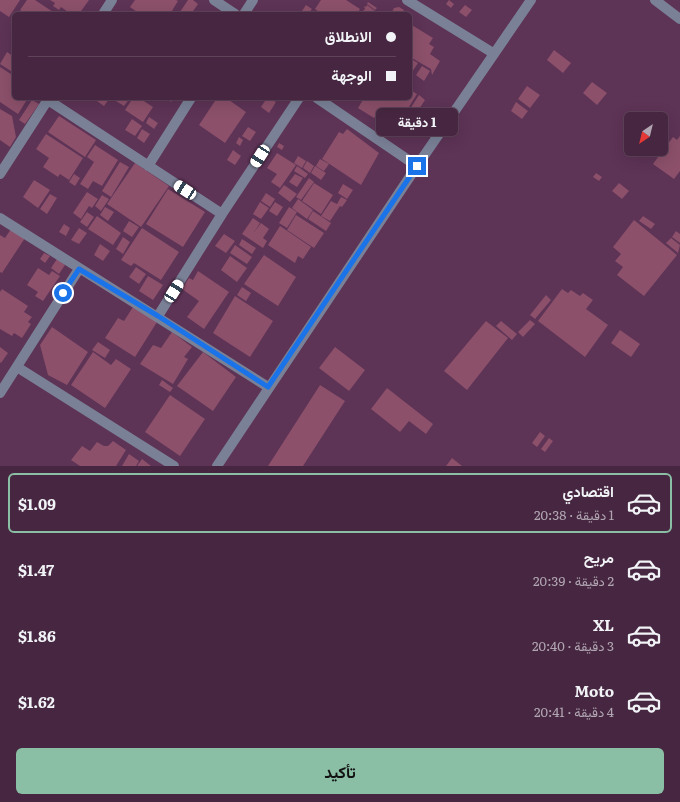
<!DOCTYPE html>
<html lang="ar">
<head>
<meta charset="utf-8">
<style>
	body { margin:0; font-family:Literata,Vazirmatn,serif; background:#4d2e47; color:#f1f3f6; direction:rtl; height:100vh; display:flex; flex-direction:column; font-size:15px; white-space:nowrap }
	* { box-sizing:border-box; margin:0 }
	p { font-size:13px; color:#b0a5b1 }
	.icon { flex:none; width:22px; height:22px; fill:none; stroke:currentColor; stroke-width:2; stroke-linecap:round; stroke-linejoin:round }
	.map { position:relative; height:466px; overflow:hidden; direction:ltr }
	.sheet { display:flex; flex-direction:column; background:#462640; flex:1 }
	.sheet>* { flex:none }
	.hud { position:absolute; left:12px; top:12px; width:400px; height:88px; border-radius:6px; box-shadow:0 4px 16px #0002,0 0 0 1px #5e4359; direction:rtl; display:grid; align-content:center; height:88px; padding:0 16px; background:#462640 }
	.needle { width:26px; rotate:215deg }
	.buttons { position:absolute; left:624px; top:112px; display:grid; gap:8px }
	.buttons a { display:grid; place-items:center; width:44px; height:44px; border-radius:6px; background:#462640; box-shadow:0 4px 16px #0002,0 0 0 1px #5e4359; font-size:20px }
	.end { position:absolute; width:18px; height:18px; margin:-9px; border:5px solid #1a73e8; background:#fff; box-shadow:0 0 0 2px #fff }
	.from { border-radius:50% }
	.bubble { position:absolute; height:28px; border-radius:6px; background:#462640; box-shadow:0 4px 16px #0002,0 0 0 1px #5e4359; font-size:13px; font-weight:700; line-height:28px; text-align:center; direction:rtl }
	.car { position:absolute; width:12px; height:24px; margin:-12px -6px; border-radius:5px; box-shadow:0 0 3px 1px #0007; background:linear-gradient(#fff 24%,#345 0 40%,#fff 0 76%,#345 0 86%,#fff 0) }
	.hud b { display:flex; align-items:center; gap:14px; height:38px; font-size:15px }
	.hud b+b { border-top:1px solid #5e4359 }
	.hud i { width:10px; height:10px; background:#f1f3f6 }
	ul { padding:7px 0 0; list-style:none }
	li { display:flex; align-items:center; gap:12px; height:60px; margin:0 8px 6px; padding:0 8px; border:2px solid transparent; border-radius:6px }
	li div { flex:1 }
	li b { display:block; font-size:15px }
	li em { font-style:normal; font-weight:700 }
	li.on { border-color:#8abfa5 }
	li>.icon { width:36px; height:36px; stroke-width:1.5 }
	.cta { display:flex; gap:8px; margin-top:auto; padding:8px 16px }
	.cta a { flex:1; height:46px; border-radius:6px; background:#8abfa5; color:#111; font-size:16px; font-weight:700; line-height:46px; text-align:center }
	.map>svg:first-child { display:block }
	.building { fill:#8c506a }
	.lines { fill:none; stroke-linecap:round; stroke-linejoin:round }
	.minor { stroke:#7a8197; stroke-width:10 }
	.route { stroke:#1a73e8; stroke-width:5 }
</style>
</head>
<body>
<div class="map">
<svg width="680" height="466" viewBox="0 0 680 466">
	<rect width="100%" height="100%" fill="#5d3356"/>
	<path class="building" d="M0,0H20L9,17L0,11Z
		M27,0H35L56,14H27L20,10Z
		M50,0H89L79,14H71L61,7L59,10L53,6L55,3Z
		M135,0H176L178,1L170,14H140L130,7Z
		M188,0H193L198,4L191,14H183L180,12Z
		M321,0H346L360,9L357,14H322L315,9Z
		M449,0L454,4L451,8L446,4Z
		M368,2L377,8L375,10L367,4Z
		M306,5L312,9L308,14L302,11Z
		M367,5L375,11L373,14H360L365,9L364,6L366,7Z
		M465,5L472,10L466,17L459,12Z
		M399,7L404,10L401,14H395L392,12L394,8Z
		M410,24L433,38L429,44L434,47L430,54L440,61L432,75L431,69L410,57Z
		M554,50L571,63L563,73L547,60Z
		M7,52L14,57V73L0,64Z
		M411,59L418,63L412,72L410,70Z
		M422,66L430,71L424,81L416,75Z
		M0,67L14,76V98H28L18,114L0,102Z
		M592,82L607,93L597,105L583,93Z
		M527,86L540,95L530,108L518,99Z
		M410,90L417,94L394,131L386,126L388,122L376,115L374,118L358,108L364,98H410Z
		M419,95L425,100L401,137L395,132Z
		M99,98H107L109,99L104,106L97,101Z
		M118,98H130L124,106L116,101Z
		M133,98H139L153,107L143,122L125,110Z
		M165,98H174L171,102Z
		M217,98H226L246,112L225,143L199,125Z
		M267,98L276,102L269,113L261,107Z
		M32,100L39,104L25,124L19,120Z
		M516,102L528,111L522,119L511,111Z
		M0,109L12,116L16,137L10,147L0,140Z
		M59,116L96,140L85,157L48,132Z
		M149,117L158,123L154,129L146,123Z
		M132,119L142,126L135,136L125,130Z
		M248,127L256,132L250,141L242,136Z
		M142,129L150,134L144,143L137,138Z
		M347,129L379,153L361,185L322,159L339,132L343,134Z
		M46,134L83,158L69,180L60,174L58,177L43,167L49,158L36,149Z
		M680,136V171L674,179L653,164L673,137L677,140Z
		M239,137L243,140L240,146L236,143Z
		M279,143L284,146L282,150L277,147Z
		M95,145L118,160L102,186L93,181L88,189L80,184L94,162L87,157Z
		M233,150L241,156L235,165L227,160Z
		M277,153L296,165L280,188L271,182L277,174L267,168Z
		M298,156L306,161L302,168L294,163Z
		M320,159L329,164L324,171L316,166Z
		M307,161L314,166L310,173L303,168Z
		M120,162L129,167L111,197L102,191Z
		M135,163L169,186L141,227L107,204Z
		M297,166L308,174L305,178L294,171Z
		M315,166L326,173L321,180L311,173Z
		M596,173L602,177L599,181L593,177Z
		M74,174L80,178L75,186L69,182Z
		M295,174L303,178L297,187L289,182Z
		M309,178L314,182L301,200L296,197Z
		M34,180L50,190L38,208L23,197Z
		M314,183L333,195L321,214L302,201Z
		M619,183L629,191L622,199L612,191Z
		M343,184L353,190L347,199L338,193Z
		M284,185L297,194L290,202L278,193Z
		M168,189L205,212L183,247L146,224Z
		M87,192L98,199L92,208L89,206L81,219L73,213Z
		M266,193L275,199L270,207L261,201Z
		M50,194L57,198L47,214L40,209Z
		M102,195L109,199L101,211L95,206Z
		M341,197L347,200L342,207L340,206L330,221L321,216L331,201L337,204Z
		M298,199L313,210L307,219L292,208Z
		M260,202L269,208L261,219L253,214Z
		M275,202L283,207L277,216L269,211Z
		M105,207L114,212L108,221L100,215Z
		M289,207L297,212L287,228L279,223Z
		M313,211L331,223L326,231L308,219Z
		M87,212L94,217L87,227L80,222Z
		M296,215L324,233L314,248L287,230Z
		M97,216L121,233L113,245L88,229Z
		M643,216L655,224L651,229L639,221Z
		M253,218L260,223L254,232L261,223L269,229L263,238L267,241L263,248L242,234Z
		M634,220L677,255L644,296L617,275L623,267L615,261L621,254L613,247Z
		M129,221L139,227L132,237L123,231Z
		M64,224L70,228L66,236L59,232Z
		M280,226L311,247L303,259L298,256L295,263L268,245Z
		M79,228L87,233L79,244L71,240Z
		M142,228L179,252L161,280L134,263L131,266L121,260Z
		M11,229L25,238L2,273L0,272V235L5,238Z
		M676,231L680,234V243L672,237Z
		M224,234L235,241L226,253L215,246Z
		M123,237L130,242L123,254L116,249Z
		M671,238L680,245L678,253L666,243Z
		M242,239L256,248L252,254L239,245Z
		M100,244L110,251L103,261L94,255Z
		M235,245L252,257L247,264L230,253Z
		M44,253L50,256L45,263L40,259Z
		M264,255L296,277L278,306L244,284Z
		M230,256L247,268L237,282L221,270Z
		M57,259L65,265L59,274L51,268Z
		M136,267L146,274L139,284L129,277Z
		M38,268L49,275L52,271L60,276L43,301L35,296L38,292L27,285Z
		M198,271L229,292L204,329L187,317L199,301L182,289L189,278L193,280Z
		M148,276L163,285L153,300L139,291Z
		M242,287L251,293L246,301L237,295Z
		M2,289L28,306L24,312L32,317L28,322L31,324L22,338L14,333L12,336L0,329V292Z
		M562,289L568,293L571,290L580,296L583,293L593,300L586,309L608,325L585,357L538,321Z
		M546,295L551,300L535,319L530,315Z
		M235,296L273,321L250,357L213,333Z
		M133,307L157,322L135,357L105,338L118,318L124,321Z
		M530,320L535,324L523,337L518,332Z
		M486,321L508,338L467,390L444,371Z
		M501,321L517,334L512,340L496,326Z
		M52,327L88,352L67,385L48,375L40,345Z
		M620,330L640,344L631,357L611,343Z
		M172,332L192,347L184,357L188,359L173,384L140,364L153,345L161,348Z
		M98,342L110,350L105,358L92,350Z
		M0,347L8,353L1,363L0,362Z
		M335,347L365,370L349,391L319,368Z
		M93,352L111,365L116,359L131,369L105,408L71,385Z
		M203,352L236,377L213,411L177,386Z
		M162,380L173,388L170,392L159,385Z
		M320,385L345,401L303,466H268Z
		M387,388L433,424L426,434L409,421L400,432L371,409Z
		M170,395L205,419L180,456L145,432Z
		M540,432L545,436L537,447L532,443Z
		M549,438L553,441L545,452L541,449Z
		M113,441L126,450L116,466H80L71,460L82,446L90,451L97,442L104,446H108Z
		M129,454L139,461L136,466H122Z
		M452,458L462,466H446Z
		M142,459L151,466H137Z"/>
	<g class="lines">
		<path class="minor" d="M214,0L235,14
			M407,0L493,53
			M655,0L680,19
			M103,14L112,0
			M244,14L253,0
			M317,98L417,166
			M48,100L222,214
			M148,166L191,98
			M0,174L49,98
			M0,218L268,387
			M158,316L222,214L299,98
			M17,367L174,466
			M0,393L79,269
			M217,466L417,166L531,0"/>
	</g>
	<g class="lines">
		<path class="route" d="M63,293L79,269L158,316L268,387L417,166"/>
	</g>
</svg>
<div class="buttons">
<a><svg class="needle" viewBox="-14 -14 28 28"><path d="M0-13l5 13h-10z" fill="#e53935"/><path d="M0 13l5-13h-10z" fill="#b0a5b1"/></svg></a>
</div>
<i class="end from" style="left:63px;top:293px"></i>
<i class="end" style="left:417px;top:166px"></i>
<div class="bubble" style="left:376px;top:108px;width:82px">1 دقيقة</div>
<i class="car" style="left:260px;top:156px;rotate:213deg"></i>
<i class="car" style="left:185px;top:190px;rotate:303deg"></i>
<i class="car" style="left:174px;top:291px;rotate:32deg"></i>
<div class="hud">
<b><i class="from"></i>الانطلاق</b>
<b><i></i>الوجهة</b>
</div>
</div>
<section class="sheet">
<ul>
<li class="on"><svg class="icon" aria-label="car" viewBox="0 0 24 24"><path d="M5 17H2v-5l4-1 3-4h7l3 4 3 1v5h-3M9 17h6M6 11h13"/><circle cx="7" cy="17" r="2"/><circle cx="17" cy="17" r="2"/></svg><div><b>اقتصادي</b><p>1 دقيقة · 20:38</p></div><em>$1.09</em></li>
<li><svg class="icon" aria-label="car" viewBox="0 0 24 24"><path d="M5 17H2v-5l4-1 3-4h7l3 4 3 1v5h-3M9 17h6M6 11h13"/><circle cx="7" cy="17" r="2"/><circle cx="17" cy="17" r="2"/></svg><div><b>مريح</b><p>2 دقيقة · 20:39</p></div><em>$1.47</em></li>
<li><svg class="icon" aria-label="car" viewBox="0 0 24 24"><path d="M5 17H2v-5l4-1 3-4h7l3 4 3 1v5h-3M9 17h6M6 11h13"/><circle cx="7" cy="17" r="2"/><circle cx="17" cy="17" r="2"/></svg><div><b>XL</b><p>3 دقيقة · 20:40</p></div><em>$1.86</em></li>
<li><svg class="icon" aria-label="car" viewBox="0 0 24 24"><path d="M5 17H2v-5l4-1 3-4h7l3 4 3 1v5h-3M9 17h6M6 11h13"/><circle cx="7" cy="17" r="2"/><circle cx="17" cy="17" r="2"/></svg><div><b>Moto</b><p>4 دقيقة · 20:41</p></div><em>$1.62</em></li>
</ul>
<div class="cta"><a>تأكيد</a></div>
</section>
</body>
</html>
